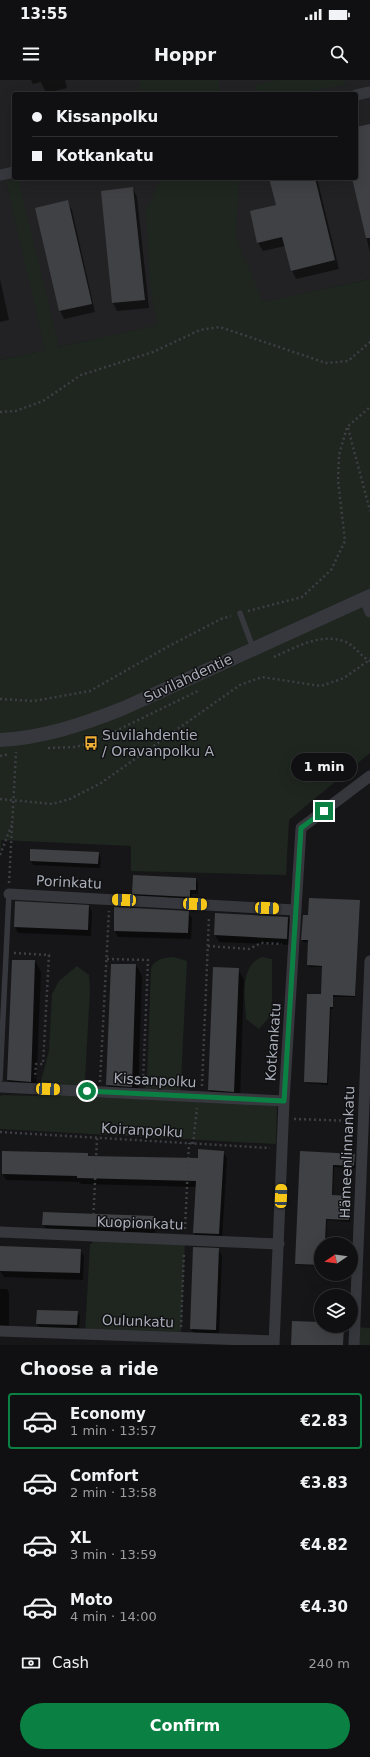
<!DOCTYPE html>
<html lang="en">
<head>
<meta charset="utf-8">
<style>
	body { margin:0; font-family:"DejaVu Sans",sans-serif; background:#1e1e20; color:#f1f3f6; height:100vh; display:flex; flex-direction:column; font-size:15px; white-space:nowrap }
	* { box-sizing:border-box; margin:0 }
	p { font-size:13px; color:#9c9d9f }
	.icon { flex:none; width:22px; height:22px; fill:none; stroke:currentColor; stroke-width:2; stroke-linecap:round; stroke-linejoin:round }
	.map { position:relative; height:1265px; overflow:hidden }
	.drawer { display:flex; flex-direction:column; background:#101012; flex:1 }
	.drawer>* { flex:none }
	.hud { position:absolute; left:12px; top:12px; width:346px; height:88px; border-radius:4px; box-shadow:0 4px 16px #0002,0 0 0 1px #303032; display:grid; align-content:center; height:88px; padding:0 20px; background:#101012 }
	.needle { width:26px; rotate:257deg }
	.controls { position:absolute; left:314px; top:1157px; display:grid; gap:8px }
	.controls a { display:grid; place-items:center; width:44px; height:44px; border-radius:50%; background:#101012; box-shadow:0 4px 16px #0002,0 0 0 1px #303032; font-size:20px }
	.end { position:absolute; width:18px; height:18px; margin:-9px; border:5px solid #0b8043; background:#fff; box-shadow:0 0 0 2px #fff }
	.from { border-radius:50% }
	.bubble { position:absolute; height:28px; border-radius:14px; background:#101012; box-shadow:0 4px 16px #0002,0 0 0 1px #303032; font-size:13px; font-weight:800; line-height:28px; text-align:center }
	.car { position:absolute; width:12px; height:24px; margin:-12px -6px; border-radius:5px; box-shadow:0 0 3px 1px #0007; background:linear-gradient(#f5c518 24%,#345 0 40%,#f5c518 0 76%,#345 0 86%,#f5c518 0) }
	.hud b { display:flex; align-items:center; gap:14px; height:38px; font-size:15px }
	.hud b+b { border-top:1px solid #303032 }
	.hud i { width:10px; height:10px; background:#f1f3f6 }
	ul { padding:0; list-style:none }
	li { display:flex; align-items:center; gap:12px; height:56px; margin:0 8px 6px; padding:0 12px; border:2px solid transparent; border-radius:4px }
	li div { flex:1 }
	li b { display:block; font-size:15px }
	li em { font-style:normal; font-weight:800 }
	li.active { border-color:#0b8043 }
	li>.icon { width:36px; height:36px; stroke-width:1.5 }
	h2 { padding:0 20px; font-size:18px; line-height:48px }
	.pay { display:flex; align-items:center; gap:10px; height:44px; padding:0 20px; font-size:15px }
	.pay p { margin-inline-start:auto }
	.button { display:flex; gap:8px; margin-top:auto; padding:8px 20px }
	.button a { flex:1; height:46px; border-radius:24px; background:#0b8043; color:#fff; font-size:16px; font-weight:800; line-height:46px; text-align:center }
	.status { display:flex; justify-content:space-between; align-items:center; height:28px; padding:0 20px; background:#101012; direction:ltr }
	.status svg { height:11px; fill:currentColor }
	header { display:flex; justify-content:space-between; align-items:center; height:52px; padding:0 20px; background:#101012; font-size:18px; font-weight:800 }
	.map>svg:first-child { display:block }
	.built { fill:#222225; fill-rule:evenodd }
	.green { fill:#1e261f }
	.shadow { fill:#0007 }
	.building { fill:#404145 }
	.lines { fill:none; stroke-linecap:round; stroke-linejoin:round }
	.path { stroke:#3d3f44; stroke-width:2.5; stroke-dasharray:2 3; stroke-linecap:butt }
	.service { stroke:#37383d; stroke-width:5.5 }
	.minor { stroke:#37383d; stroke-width:11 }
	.tertiary { stroke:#37383d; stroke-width:14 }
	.route { stroke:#0b8043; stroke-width:5 }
	.labels { text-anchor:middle; stroke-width:3; stroke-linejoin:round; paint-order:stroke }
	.street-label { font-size:14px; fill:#a8adb8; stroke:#111113 }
	.poi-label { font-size:14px; fill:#a8adb8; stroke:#111113; text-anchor:start }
</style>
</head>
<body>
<div class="status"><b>13:55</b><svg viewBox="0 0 49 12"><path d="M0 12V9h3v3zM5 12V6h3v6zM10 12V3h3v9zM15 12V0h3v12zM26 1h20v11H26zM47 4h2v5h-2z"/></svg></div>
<header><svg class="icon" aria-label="menu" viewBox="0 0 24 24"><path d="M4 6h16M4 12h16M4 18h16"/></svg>Hoppr<svg class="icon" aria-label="search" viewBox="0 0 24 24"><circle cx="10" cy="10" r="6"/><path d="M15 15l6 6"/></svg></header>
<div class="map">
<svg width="370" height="1265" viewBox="0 0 370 1265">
	<rect width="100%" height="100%" fill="#161618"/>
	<path class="built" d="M0,0H370V199L0,280ZM14,14H356V98H14Z"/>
	<path class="green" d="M140,0H219V14H137Z
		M277,0H345L346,4L300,14H257L255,5Z
		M161,98H239L236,157L263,222L370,199V673L289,740L286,795L131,791V766L1,760L0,778V280L45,270L6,101L18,99L59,267L158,245L150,207L146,131Z
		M174,877L187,881L180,1021L277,1024L276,1064L0,1049V1017L2,1015L37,1016L49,971L52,914L59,901L77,886L89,895L90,911L84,1017L141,1019L147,1001L151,888C156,878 164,878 174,877Z
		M262,877L272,879V934L259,949L246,939C245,918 239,886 262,877Z
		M93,1156L185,1160L181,1258L85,1254L90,1164H92Z
		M355,1247L370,1248V1265H354Z"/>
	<path class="shadow" d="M31,0H65L67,8L46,13L41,2L33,4Z
		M370,45V173L353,98H356V48Z
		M270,98H317L339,189L296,199L292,191L285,166L263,171L258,163L251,132L277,125Z
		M133,109L137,117L149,228L117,231L113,223L102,112Z
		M67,122L72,130L95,232L64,239L60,231L36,129Z
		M0,199L9,240L0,242Z
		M98,773L101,777L100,788L33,785L31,781Z
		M196,799L198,803V814H192L191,821L135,818L133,814Z
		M360,821L355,917H333V929H331L328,1005L306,1003L322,915L323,887H309L308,862H303L302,860L309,836Z
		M89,826L92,833L91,856L18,853L15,846Z
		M188,832L192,838L191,859L118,857L115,851Z
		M216,834L288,838L292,844L290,865L219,862L215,855Z
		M13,881H35L41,892L36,1012L14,1011L8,1000Z
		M136,885L142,896L138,1017L114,1016L107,1005Z
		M238,889L244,900L240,1022L216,1021L209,1010Z
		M223,1072L227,1078L222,1160L198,1159L194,1153L197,1107L81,1104L80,1102L6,1100L3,1094L87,1074L89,1077L198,1079Z
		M300,1072L354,1074L355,1076V1088L334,1087L333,1116L350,1117V1142L327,1140L326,1164H321V1186L298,1185L296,1184Z
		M154,1137L156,1141L155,1153L46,1149L43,1144Z
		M218,1169L222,1176L219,1256L195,1255L191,1249Z
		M80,1170L84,1176L83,1200L4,1197L0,1191Z
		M0,1209H7L9,1213V1246H0Z
		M77,1232L80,1236L79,1249L40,1248L37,1244Z"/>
	<path class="building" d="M370,44V158H366L352,98H356V47Z
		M269,98H315L335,180L291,191L282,157L257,163L250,131L276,125Z
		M133,107L145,220L112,223L101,111Z
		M68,120L92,224L59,231L35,128Z
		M30,769L99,772L98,784L30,781Z
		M133,795L196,798V810H190V817L132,814Z
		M309,818L360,820L355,916L333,915V927H330L327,1003L304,1002L307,914H321L322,886L307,885L308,860H301L303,835H308Z
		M15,821L89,825L88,850L14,847Z
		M114,827L189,831L188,853L114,851Z
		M215,833L288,837L287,859L214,855Z
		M12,880H35L31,1002L7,1000Z
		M111,884H136L132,1007L106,1005Z
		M213,887L239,888L234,1012L208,1010Z
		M198,1069L224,1071L219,1154L193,1153L196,1101L77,1098V1096L2,1094V1071L88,1073V1076L198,1078Z
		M300,1071L355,1074L354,1086L333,1085L332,1115L351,1116L349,1140L326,1139L325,1164H321V1185L295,1184Z
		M43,1132L154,1136V1149L42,1145Z
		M0,1166L81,1169L80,1193L0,1191Z
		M193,1167L219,1168L216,1250L190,1249Z
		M37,1230L78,1231L77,1245L36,1244Z
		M292,1241L321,1242V1246H344L343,1265H291Z"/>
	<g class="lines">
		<path class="path" d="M0,332L16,331L43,321L81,295L153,272L200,250L220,247L326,283L348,281L370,262
			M348,348L370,431
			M248,531L302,517L331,490L345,461L338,400L339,375L347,347L370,327
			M274,577C294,568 320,553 343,561C354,564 360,576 370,581
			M0,619L34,621L90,611L169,566L221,539L231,536
			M48,668L75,667L91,663L200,610
			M0,676L9,674
			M0,719L52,724L70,719L101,703L240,605L262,597L321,606L344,598L368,581
			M0,775L12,744
			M9,803L16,672
			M208,866L249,869L261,863L282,864
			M14,873L49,875L43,984H36L35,998
			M107,879L148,880L143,1002
			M100,1002L109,831
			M202,1006L209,837
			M294,1039L353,1041
			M0,1052L270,1068
			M193,1064L197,1028
			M93,1145L97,1058
			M185,1149L189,1063
			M181,1247L184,1172"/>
		<path class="service" d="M240,533L253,568
			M0,999L9,814"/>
		<path class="minor" d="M356,15L370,12
			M0,95L14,92
			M365,519L370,532
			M9,814L296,830
			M0,1007L284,1021
			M0,1152L279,1164
			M0,1251L274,1261
			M274,1265L284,1021L301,748L370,696
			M354,1265L370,881"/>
		<path class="tertiary" d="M0,660C43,658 84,644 124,628L370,516"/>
	</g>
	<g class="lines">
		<path class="route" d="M87,1011L284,1021L301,748L324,731"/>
	</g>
	<defs>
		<symbol id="bus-bare" viewBox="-9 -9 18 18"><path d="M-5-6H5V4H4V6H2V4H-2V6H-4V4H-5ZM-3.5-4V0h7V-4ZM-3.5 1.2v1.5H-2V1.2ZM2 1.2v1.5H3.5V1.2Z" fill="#f2b134" stroke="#111113" stroke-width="2.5" paint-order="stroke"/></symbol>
	</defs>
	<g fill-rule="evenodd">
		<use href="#bus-bare" x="81" y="653" width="20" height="20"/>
	</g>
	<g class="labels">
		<g class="street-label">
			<text transform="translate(188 598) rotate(-25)" y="5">Suvilahdentie</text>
			<text transform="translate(69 802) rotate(3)" y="5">Porinkatu</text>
			<text transform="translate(273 962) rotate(-86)" y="5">Kotkankatu</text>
			<text transform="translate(155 1000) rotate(3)" y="5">Kissanpolku</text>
			<text transform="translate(142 1050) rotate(3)" y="5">Koiranpolku</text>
			<text transform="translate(347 1072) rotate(-88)" y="5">Hämeenlinnankatu</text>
			<text transform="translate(140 1143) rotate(2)" y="5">Kuopionkatu</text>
			<text transform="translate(138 1241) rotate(2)" y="5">Oulunkatu</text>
		</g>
		<g class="poi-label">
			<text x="102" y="660">Suvilahdentie<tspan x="102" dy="16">/ Oravanpolku A</tspan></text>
		</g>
	</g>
</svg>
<div class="controls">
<a><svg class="needle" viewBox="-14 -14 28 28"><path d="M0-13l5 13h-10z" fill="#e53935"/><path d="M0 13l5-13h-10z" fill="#9c9d9f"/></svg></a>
<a><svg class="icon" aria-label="layers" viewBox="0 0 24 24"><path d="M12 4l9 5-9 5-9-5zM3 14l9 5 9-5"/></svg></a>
</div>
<i class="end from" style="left:87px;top:1011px"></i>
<i class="end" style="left:324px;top:731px"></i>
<div class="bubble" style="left:291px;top:673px;width:66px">1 min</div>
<i class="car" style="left:124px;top:820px;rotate:273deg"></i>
<i class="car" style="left:195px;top:824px;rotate:93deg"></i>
<i class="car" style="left:267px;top:828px;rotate:93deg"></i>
<i class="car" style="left:48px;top:1009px;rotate:93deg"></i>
<i class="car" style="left:281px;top:1116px;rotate:2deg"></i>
<div class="hud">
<b><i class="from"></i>Kissanpolku</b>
<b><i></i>Kotkankatu</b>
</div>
</div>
<section class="drawer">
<h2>Choose a ride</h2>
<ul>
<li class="active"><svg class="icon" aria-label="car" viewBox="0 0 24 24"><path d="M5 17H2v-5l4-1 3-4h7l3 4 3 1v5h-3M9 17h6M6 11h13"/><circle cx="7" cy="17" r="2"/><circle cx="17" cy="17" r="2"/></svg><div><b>Economy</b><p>1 min · 13:57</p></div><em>€2.83</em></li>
<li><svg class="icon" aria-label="car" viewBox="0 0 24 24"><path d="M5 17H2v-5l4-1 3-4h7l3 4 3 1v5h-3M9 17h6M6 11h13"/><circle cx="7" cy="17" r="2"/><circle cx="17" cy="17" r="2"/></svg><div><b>Comfort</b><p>2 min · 13:58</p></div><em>€3.83</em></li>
<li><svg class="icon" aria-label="car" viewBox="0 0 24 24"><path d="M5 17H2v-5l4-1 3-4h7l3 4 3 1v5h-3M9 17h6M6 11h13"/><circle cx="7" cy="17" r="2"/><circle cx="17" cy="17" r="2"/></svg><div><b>XL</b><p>3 min · 13:59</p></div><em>€4.82</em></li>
<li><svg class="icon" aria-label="car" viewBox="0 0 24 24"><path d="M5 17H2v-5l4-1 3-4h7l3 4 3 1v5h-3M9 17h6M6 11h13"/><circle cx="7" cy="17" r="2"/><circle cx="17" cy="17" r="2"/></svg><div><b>Moto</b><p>4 min · 14:00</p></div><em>€4.30</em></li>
</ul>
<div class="pay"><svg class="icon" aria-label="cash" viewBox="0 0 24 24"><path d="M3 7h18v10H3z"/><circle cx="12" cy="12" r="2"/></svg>Cash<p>240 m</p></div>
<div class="button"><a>Confirm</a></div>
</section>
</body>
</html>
